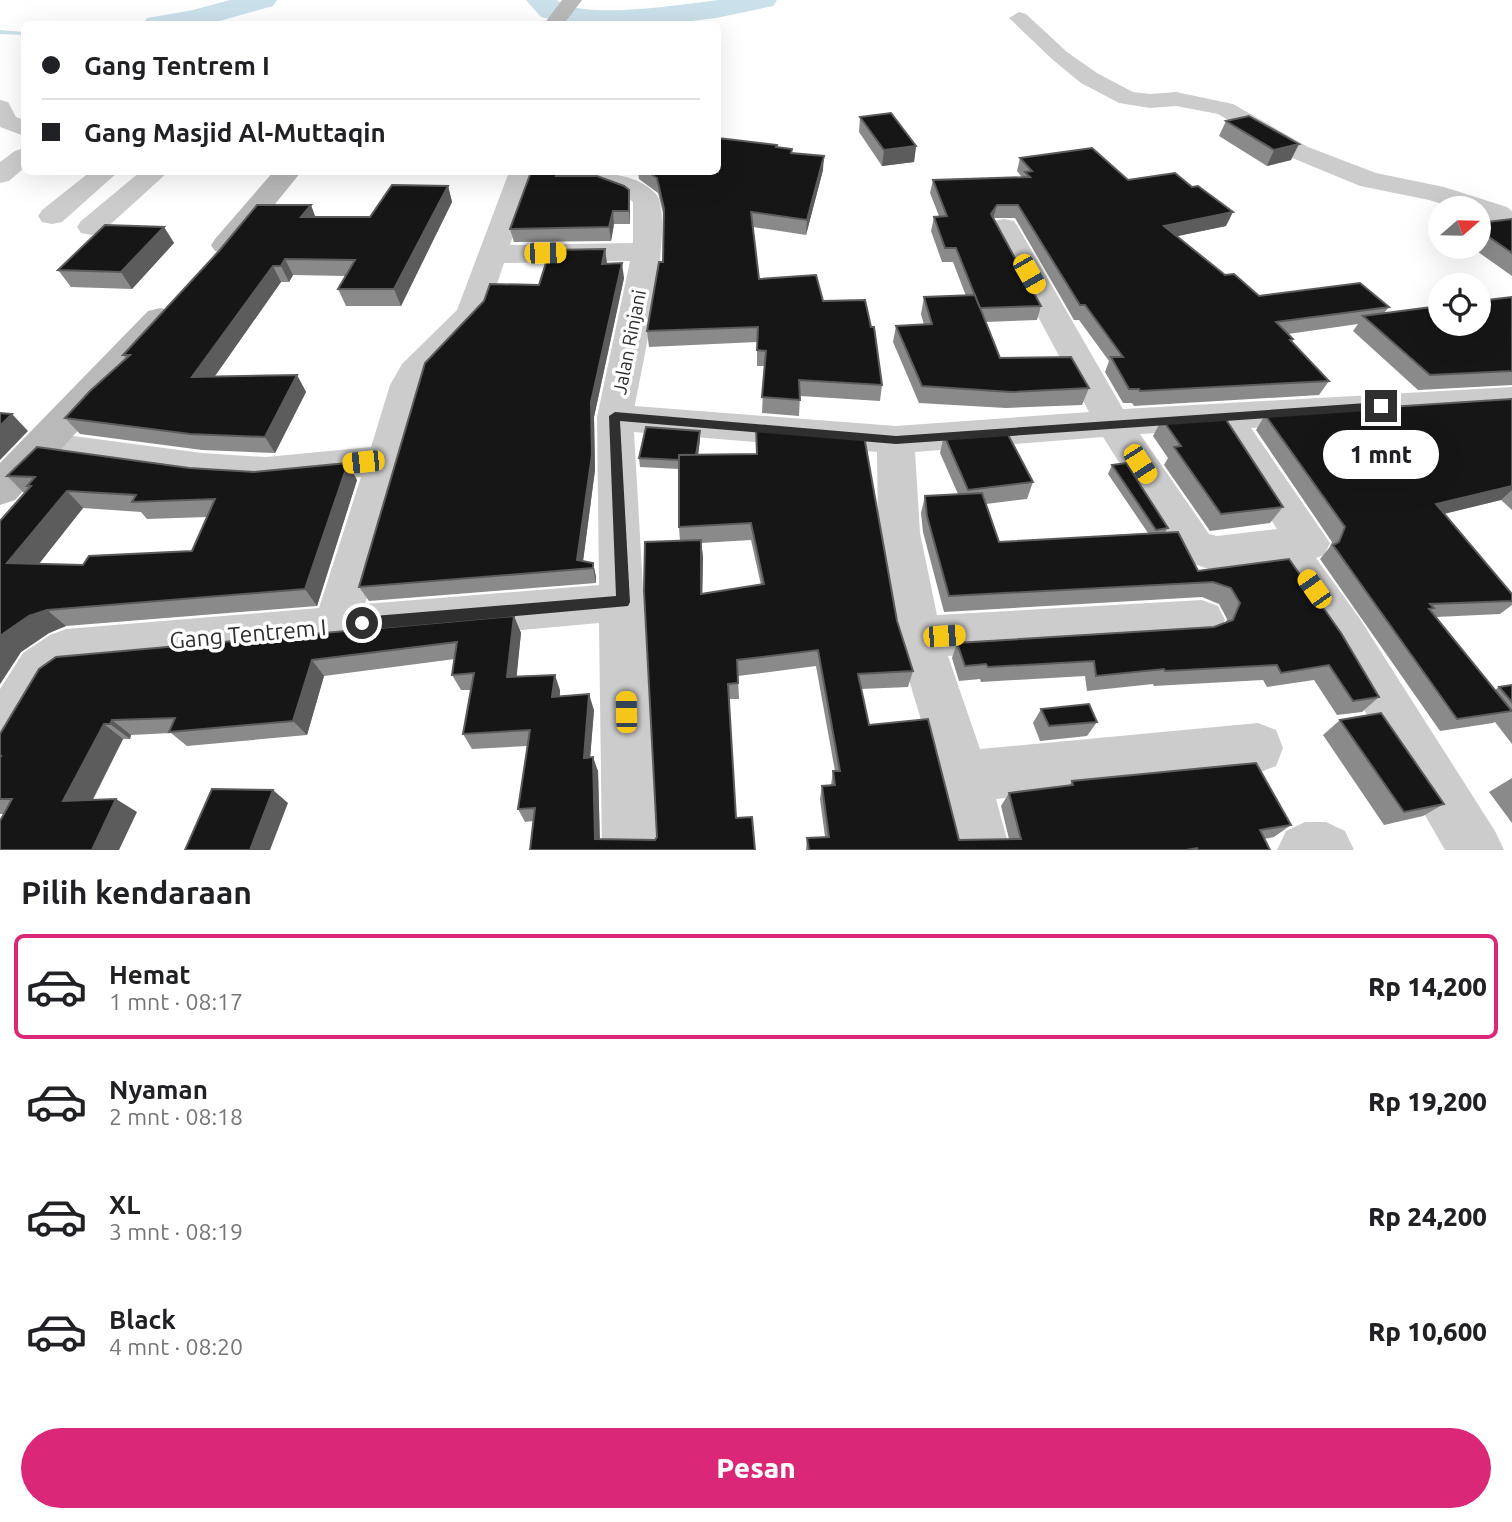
<!DOCTYPE html>
<html lang="id">
<head>
<meta charset="utf-8">
<style>
	body { margin:0; font-family:Ubuntu,sans-serif; background:#f2f2f2; color:#202124; height:100vh; display:flex; flex-direction:column; font-size:26px; white-space:nowrap }
	* { box-sizing:border-box; margin:0 }
	p { font-size:23px; color:#757577 }
	.icon { flex:none; width:38px; height:38px; fill:none; stroke:currentColor; stroke-width:2; stroke-linecap:round; stroke-linejoin:round }
	.map { position:relative; height:850px; overflow:hidden }
	.details { display:flex; flex-direction:column; background:#fff; flex:1 }
	.details>* { flex:none }
	.top-card { position:absolute; left:21px; top:21px; width:700px; height:154px; border-radius:10px; box-shadow:0 7px 28px #0002; display:grid; align-content:center; height:154px; padding:0 21px; background:#fff }
	.needle { width:46px; rotate:70deg }
	.buttons { position:absolute; left:1428px; top:196px; display:grid; gap:14px }
	.buttons a { display:grid; place-items:center; width:63px; height:63px; border-radius:50%; background:#fff; box-shadow:0 7px 28px #0002; font-size:35px }
	.end { position:absolute; width:32px; height:32px; margin:-16px; border:9px solid #2f2f2f; background:#fff; box-shadow:0 0 0 4px #fff }
	.from { border-radius:50% }
	.bubble { position:absolute; height:49px; border-radius:24px; background:#fff; box-shadow:0 7px 28px #0002; font-size:23px; font-weight:800; line-height:49px; text-align:center }
	.car { position:absolute; width:21px; height:42px; margin:-21px -10px; border-radius:9px; box-shadow:0 0 5px 2px #0007; background:linear-gradient(#f5c518 24%,#345 0 40%,#f5c518 0 76%,#345 0 86%,#f5c518 0) }
	.top-card b { display:flex; align-items:center; gap:24px; height:66px; font-size:26px }
	.top-card b+b { border-top:2px solid #e0e0e0 }
	.top-card i { width:18px; height:18px; background:#202124 }
	ul { padding:0; list-style:none }
	li { display:flex; align-items:center; gap:21px; height:105px; margin:0 14px 10px; padding:0 7px; border:4px solid transparent; border-radius:10px }
	li div { flex:1 }
	li b { display:block; font-size:26px }
	li em { font-style:normal; font-weight:800 }
	li.current { border-color:#db2777 }
	li>.icon { width:63px; height:63px; stroke-width:1.5 }
	h2 { padding:0 21px; font-size:32px; line-height:84px }
	.button { display:flex; gap:14px; margin-top:auto; padding:14px 21px }
	.button a { flex:1; height:80px; border-radius:42px; background:#db2777; color:#fff; font-size:28px; font-weight:800; line-height:80px; text-align:center }
	.map>svg:first-child { display:block }
	.lines { fill:none; stroke-linecap:round; stroke-linejoin:round }
	.stream { fill:#cae0ea; fill-rule:evenodd }
	.river { fill:#cae0ea; fill-rule:evenodd }
	.street { fill:#ccc; fill-rule:evenodd }
	.secondary { fill:#b9b9b9; fill-rule:evenodd }
	.wall { fill:#8a8a8a; fill-rule:evenodd }
	.shaded-wall { fill:#5c5c5c }
	.building { fill:#161616; stroke:#5c5c5c; stroke-width:2; fill-rule:evenodd }
	.route { fill:#2f2f2f }
	.labels { text-anchor:middle; stroke-width:7; stroke-linejoin:round; paint-order:stroke }
	.street-label { font-size:19px; fill:#2f2f2f; stroke:#fff }
	.near-street-label { font-size:23px; fill:#2f2f2f; stroke:#fff }
</style>
</head>
<body>
<div class="map">
<svg width="1512" height="850" viewBox="0 0 1512 850">
	<rect width="100%" height="100%" fill="#fff"/>
	<g class="lines">
		<path class="stream" d="M0,30L24,32V35L0,34Z"/>
		<path class="river" d="M230,0H277L273,6L209,24H143L147,18L193,10Z
			M526,0H557C581,21 685,4 718,0C737,0 758,0 777,0L773,6L716,18L667,24H570L541,17Z"/>
		<path class="street" d="M1019,12L1026,14L1067,52L1097,73L1133,92L1150,94L1176,92L1233,104L1308,147L1376,173L1444,187L1507,207L1512,211V227L1494,225L1479,216V208H1455L1429,200L1360,186L1290,157L1218,114L1176,106L1150,108L1119,103L1081,83L1053,60L1009,18Z
			M0,100L8,102L16,117L24,120V136L0,127Z
			M24,148V168L9,181L0,183V162L15,151Z
			M90,172H118L62,222L52,224L42,222L38,216L42,210Z
			M140,172H168L101,233L91,235L81,233L77,227L81,221Z
			M509,172H535L510,245L633,243V202L627,197L574,177L570,172C598,172 636,172 656,194C676,217 641,371 635,406L896,426L1089,412L990,227L994,221L1004,219L1014,221L1018,227L1123,409L1512,387V411L1251,428L1330,543L1324,555L1316,558L1360,619L1495,831L1504,850H1445L1328,647L1272,564L1217,572L1180,559L1103,437L915,452L920,533L937,615L1202,600L1218,606L1225,620L1218,634L1202,640L948,656L980,749L1258,723L1276,730L1283,748L1276,766L1258,773L996,799L1010,850H954L938,776L896,637L878,533L877,452L634,432L658,850H602L599,623L75,670L57,683L18,751L0,759V689L23,653L50,635L66,629L319,608L361,477L266,487L202,483L43,460L30,456L24,446L30,436L43,432L202,453L266,457L371,447L390,385L402,364L457,310ZM630,261L597,417L599,585L365,604L426,385L429,377L487,314L504,263ZM1214,430L1277,529L1217,536L1209,534L1140,434Z
			M1305,822H1326L1345,831L1354,850H1277L1286,831Z"/>
		<path class="secondary" d="M562,0H582L564,24H544Z
			M273,172H301L237,251L226,254L215,251L211,245L215,239Z
			M160,308L172,311L177,319L172,327L15,500L0,505V463L148,311Z"/>
	</g>
	<path class="wall" d="M860,117L916,146L914,162L882,166L859,132Z
		M1226,121L1291,160L1267,166L1219,136Z
		M777,147L792,149V153L823,170L806,235L753,227L759,279L823,301L882,385L880,401L800,396L799,416L762,413L764,366H757V342L649,347L647,331L663,262L664,217L658,193L639,179L638,172H718Z
		M1020,158L1128,180L1226,226L1177,236L1225,275L1259,296L1389,307L1384,313L1512,297V385L1418,390L1353,331L1358,324L1288,334L1293,339L1292,342L1329,381L1319,395L1134,406L1132,403H1123L1105,372L1109,361L1079,320H1074L1015,218H993L1041,306L1037,320L985,322L1000,358L1089,388L1082,405L1006,408L919,403L893,342L896,326L924,325L921,314L924,297L966,296L953,262H942L931,231L934,217L939,216L930,193L933,180L1022,177L1017,171Z
		M558,176L629,190L630,203V224H614L611,241L514,242L510,229Z
		M448,186L452,202L401,306H346L338,289L346,276L293,275L289,282H281L215,376L297,375L306,392L275,453L202,450L80,434L65,418L126,359L123,355L316,217H370Z
		M1512,219V276L1471,247H1479V223Z
		M164,227L174,243L132,289L71,287L58,270Z
		M605,249L607,264L624,278L594,417L595,470L583,561L593,563L596,577V583L369,601L359,587L539,285Z
		M1512,399V510L1501,500L1444,514L1512,594V605L1500,614L1436,617L1495,690L1499,687L1512,685V744L1495,722L1493,723L1440,731L1320,559L1329,548L1332,542L1256,430L1265,415Z
		M1162,419L1283,507L1270,523L1210,531L1164,465L1168,458L1153,436Z
		M700,431V440L698,455L897,621L913,671L908,687L861,689L869,725L959,840L1009,839L1001,806L1009,793L1069,786L1072,781L1291,825L1274,837L1264,839L1270,850H806L807,838L825,837L820,799L822,786L831,785L833,771H835L816,666L738,676L739,699H729L736,818L755,850H530L533,821L525,822L518,809L527,746L472,749L463,734L471,690H461L452,675L455,659L324,676L307,735L187,746L171,733L131,735L130,739H123L93,800L137,812L0,814V734L39,669L514,616L521,633L516,677L560,690V696L594,710L590,757L598,771L600,840H655L657,837L680,541L679,527V469L640,467L639,458ZM751,540L761,585L702,594L703,557L701,543Z
		M944,435L1033,482L1027,499L986,504L999,542L1148,533L1108,474L1112,465L1168,528L1165,532L1198,571L1289,559L1379,697L1362,712L1337,715L1314,680L1267,687L1263,680L1154,686L1153,684L1087,691L1085,676L981,682L980,679L959,681L952,658L957,643L1214,627L1226,623L1227,619L1219,604L1202,597L944,612L923,532L921,513L925,496L958,494L940,453Z
		M189,468L357,480L317,606L66,626L49,633L21,652L0,684V521L24,493L7,476ZM83,508L141,512L147,519L207,517L192,551L83,565L39,564Z
		M1041,709L1097,722L1087,736L1040,741L1033,723Z
		M1340,720L1444,804L1423,816L1384,825L1323,735Z
		M1512,778V823L1489,792Z"/>
	<path class="shaded-wall" d="M1299,144L1291,160L1267,166L1274,150Z
		M916,146L914,162L882,166L884,150Z
		M824,156L823,170L806,235L807,220Z
		M448,186L452,202L401,306L394,289Z
		M629,190L630,203V224L629,211Z
		M311,205L317,221L301,217Z
		M997,205L993,218L991,214Z
		M613,211L614,224L611,241L609,227Z
		M1233,212L1226,226L1159,240L1164,226Z
		M164,227L174,243L132,289L121,272Z
		M605,249L607,264H602Z
		M285,259L293,275L289,282L281,266Z
		M622,263L624,278L594,417L595,470L582,569L577,560L591,402Z
		M273,266L281,282L203,393L192,377Z
		M297,375L306,392L275,453L265,437Z
		M12,414L28,431L0,460V426Z
		M700,431V440L696,470L695,461Z
		M348,463L357,480L317,606L305,589Z
		M1512,486V490L1501,500L1422,519L1436,504Z
		M67,491L83,508L26,580L7,563Z
		M701,540L703,557L702,611L701,594Z
		M593,563L596,577V583L593,568Z
		M47,610L66,626L49,633L21,652L0,684V636L29,616Z
		M514,616L521,633L515,693L507,677Z
		M312,660L324,676L307,735L293,721Z
		M555,675L560,690L558,712L552,697Z
		M589,694L594,710L589,772L584,758Z
		M112,720L131,735L130,739L110,724Z
		M104,724L123,739L85,814L63,801Z
		M593,757L598,771L600,850L595,839Z
		M273,790L288,803L270,850H250Z
		M116,799L137,812L119,850H92Z"/>
	<path class="building" d="M891,113L916,146L884,150L860,117Z
		M1249,116L1299,144L1274,150L1226,121Z
		M718,138L777,145L776,147L792,149L791,153L824,156L807,220L751,212L759,279L816,275L823,301L865,300L871,327H874L882,385L799,380L800,400L762,397L766,351L757,350L758,327L647,331L659,262H663L664,209L657,178L648,172H718Z
		M1092,148L1128,180L1175,173L1192,187L1198,186L1233,212L1164,226L1225,275L1234,274L1259,296L1360,283L1389,307L1276,322L1293,339L1290,340L1329,381L1140,391L1139,389H1129L1111,357H1123L1085,305H1080L1018,205H997L991,214L1041,306L980,308L956,248H945L934,217L947,216L933,180L1030,177L1025,172L1032,171L1020,158Z
		M531,172H557L556,176H597L624,186L629,190V211H613L609,227L510,229Z
		M392,185L448,186L394,289H338L355,260L285,259L281,266H273L192,377L297,375L265,437L190,434L65,418L90,391L130,355H123L219,251L257,205H311L301,217H370Z
		M1512,219V253L1479,230V223Z
		M105,225L164,227L121,272L58,270Z
		M605,249L602,264L622,263L591,402L592,455L577,560L593,563V568L359,587L425,363L484,301L490,284L539,285L550,250Z
		M975,295L1000,358L1071,357L1089,388L1011,392L922,386L896,326L932,324L924,297Z
		M1512,297V371L1430,375L1363,316L1440,306V324H1479V301Z
		M1512,399V486L1436,504L1512,594V601L1430,604L1434,608L1429,609L1512,711L1457,719L1333,545L1339,542L1345,527L1265,415Z
		M0,413L12,414L0,426Z
		M1223,415L1283,507L1221,514L1174,447L1181,446L1162,419Z
		M646,427L700,431L696,455H679V460L639,458Z
		M756,427L864,436L897,621L913,671L858,674L869,725L928,719L959,840L1021,839L1009,793L1073,785L1072,781L1256,763L1291,825L1260,830L1270,850H1198L1197,848L1186,850H809L807,838L829,837L822,786L835,785L833,771H840L818,650L737,660L738,683L728,684L736,818L752,817L755,850H530L535,808L518,809L530,730L463,734L474,673L452,675L457,642L312,660L293,721L169,732L175,718L112,720L110,724H104L63,801L116,799L92,850H0V821L12,799H0V758L1,756H0V734L39,669L56,657L514,616L507,677L555,675L552,697L589,694L584,758L593,757L595,839L655,840L657,837L644,591L645,542L701,540V594L764,584L751,523L679,527V455L757,454Z
		M1006,431L1033,482L968,490L944,435Z
		M37,447L189,468L254,472L348,463L305,589L47,610L29,616L0,636V521L31,486H27L35,477L7,476ZM67,491L136,495L132,502L215,499L192,551L89,556L83,565L7,563Z
		M1126,463L1168,528L1156,530L1112,465Z
		M982,493L999,542L1178,532L1198,571L1289,559L1341,633L1379,697L1353,701L1329,665L1281,673L1277,665L1165,671L1164,669L1096,676L1094,661L988,667L986,664L965,666L957,643L1214,627L1233,620L1240,603L1231,588L1213,582L949,596L927,516L925,496Z
		M1512,685V702L1499,687Z
		M1089,704L1097,722L1049,726L1041,709Z
		M1381,713L1444,804L1404,812L1340,720Z
		M212,789L273,790L250,850H185Z"/>
	<path class="route" d="M1381,402L1387,406L1381,410L896,444L620,421L630,602L628,606L362,630L355,623L362,617L616,596L609,416L615,412L896,436Z"/>
	<g class="labels">
		<g class="street-label">
			<text transform="translate(629 342) rotate(-79)" y="7">Jalan Rinjani</text>
		</g>
		<g class="near-street-label">
			<text transform="translate(248 634) rotate(-5)" y="8">Gang Tentrem I</text>
		</g>
	</g>
</svg>
<div class="buttons">
<a><svg class="needle" viewBox="-14 -14 28 28"><path d="M0-13l5 13h-10z" fill="#e53935"/><path d="M0 13l5-13h-10z" fill="#757577"/></svg></a>
<a><svg class="icon" aria-label="locate" viewBox="0 0 24 24"><circle cx="12" cy="12" r="6"/><path d="M12 2v4M12 18v4M2 12h4M18 12h4"/></svg></a>
</div>
<i class="end from" style="left:362px;top:623px"></i>
<i class="end" style="left:1381px;top:406px"></i>
<div class="bubble" style="left:1323px;top:430px;width:116px">1 mnt</div>
<i class="car" style="left:545px;top:253px;rotate:89deg"></i>
<i class="car" style="left:1029px;top:274px;rotate:150deg"></i>
<i class="car" style="left:363px;top:462px;rotate:264deg"></i>
<i class="car" style="left:1140px;top:464px;rotate:147deg"></i>
<i class="car" style="left:1314px;top:589px;rotate:325deg"></i>
<i class="car" style="left:944px;top:636px;rotate:86deg"></i>
<i class="car" style="left:626px;top:712px;rotate:359deg"></i>
<div class="top-card">
<b><i class="from"></i>Gang Tentrem I</b>
<b><i></i>Gang Masjid Al-Muttaqin</b>
</div>
</div>
<section class="details">
<h2>Pilih kendaraan</h2>
<ul>
<li class="current"><svg class="icon" aria-label="car" viewBox="0 0 24 24"><path d="M5 17H2v-5l4-1 3-4h7l3 4 3 1v5h-3M9 17h6M6 11h13"/><circle cx="7" cy="17" r="2"/><circle cx="17" cy="17" r="2"/></svg><div><b>Hemat</b><p>1 mnt · 08:17</p></div><em>Rp 14,200</em></li>
<li><svg class="icon" aria-label="car" viewBox="0 0 24 24"><path d="M5 17H2v-5l4-1 3-4h7l3 4 3 1v5h-3M9 17h6M6 11h13"/><circle cx="7" cy="17" r="2"/><circle cx="17" cy="17" r="2"/></svg><div><b>Nyaman</b><p>2 mnt · 08:18</p></div><em>Rp 19,200</em></li>
<li><svg class="icon" aria-label="car" viewBox="0 0 24 24"><path d="M5 17H2v-5l4-1 3-4h7l3 4 3 1v5h-3M9 17h6M6 11h13"/><circle cx="7" cy="17" r="2"/><circle cx="17" cy="17" r="2"/></svg><div><b>XL</b><p>3 mnt · 08:19</p></div><em>Rp 24,200</em></li>
<li><svg class="icon" aria-label="car" viewBox="0 0 24 24"><path d="M5 17H2v-5l4-1 3-4h7l3 4 3 1v5h-3M9 17h6M6 11h13"/><circle cx="7" cy="17" r="2"/><circle cx="17" cy="17" r="2"/></svg><div><b>Black</b><p>4 mnt · 08:20</p></div><em>Rp 10,600</em></li>
</ul>
<div class="button"><a>Pesan</a></div>
</section>
</body>
</html>
